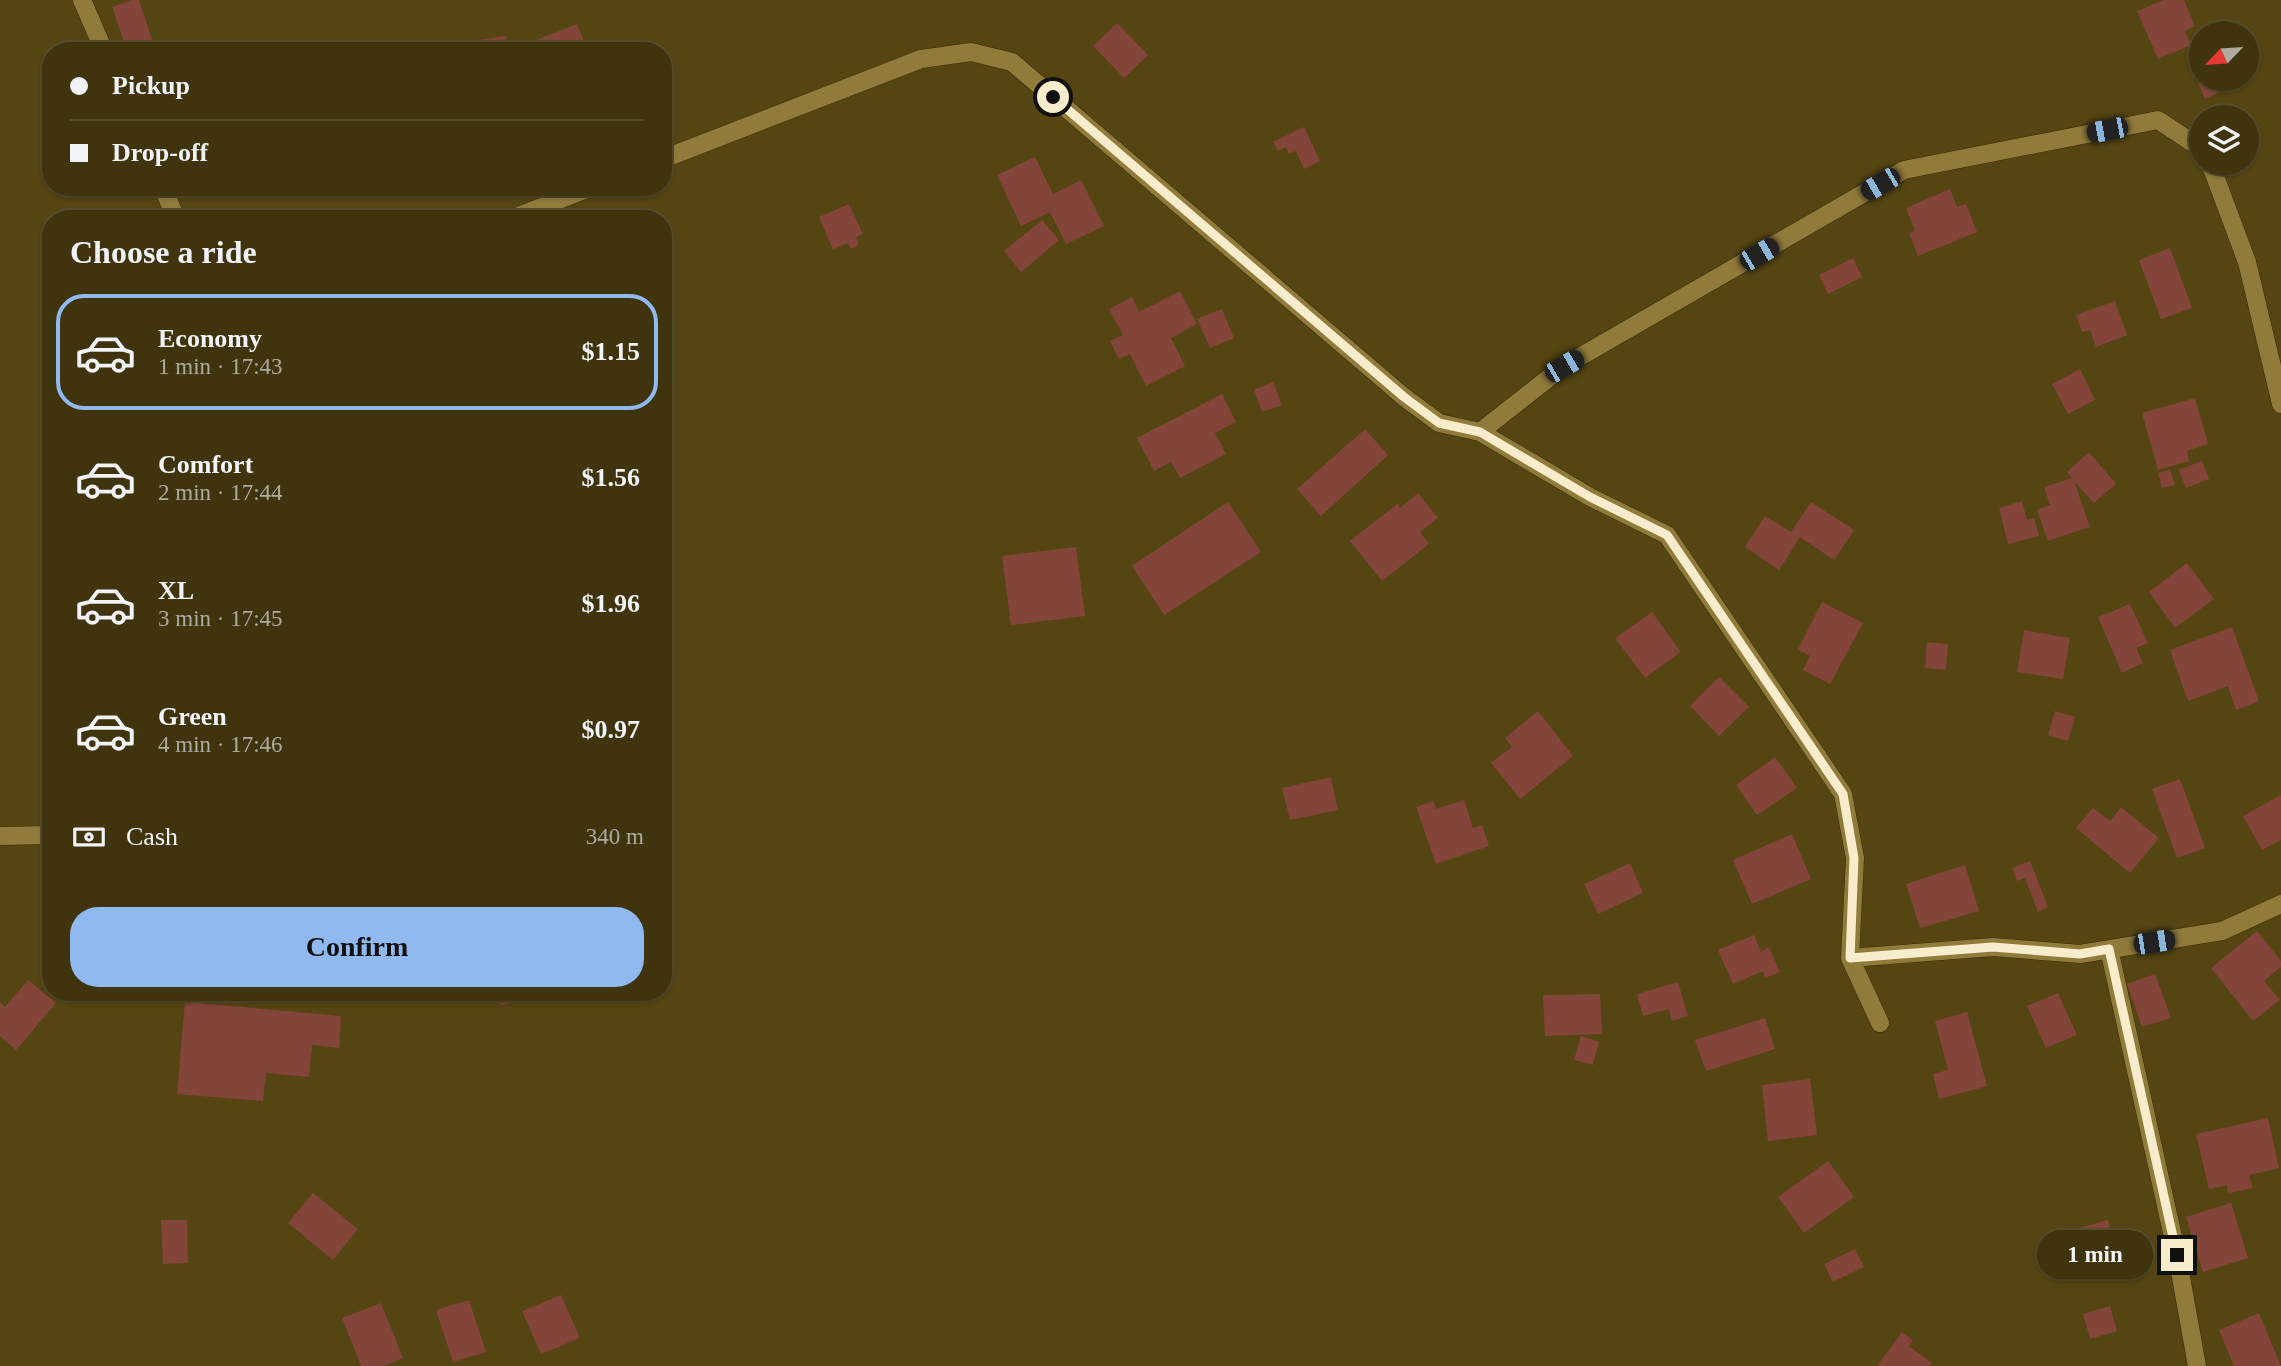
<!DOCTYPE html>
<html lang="en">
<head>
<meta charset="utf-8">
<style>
	body { margin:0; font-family:"Times New Roman",serif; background:#473c17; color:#f1f3f6; height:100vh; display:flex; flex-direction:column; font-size:26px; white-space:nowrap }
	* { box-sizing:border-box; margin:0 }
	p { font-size:23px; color:#aeaa9e }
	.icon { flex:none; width:38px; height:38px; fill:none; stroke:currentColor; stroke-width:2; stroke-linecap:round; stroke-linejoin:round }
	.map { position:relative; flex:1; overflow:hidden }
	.drawer { position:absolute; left:42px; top:210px; width:630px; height:791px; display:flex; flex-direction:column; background:#40340e; border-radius:28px; box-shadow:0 2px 5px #0004,0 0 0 2px #594f2e }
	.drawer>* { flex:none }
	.guide { position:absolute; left:42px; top:42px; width:630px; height:154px; border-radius:28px; box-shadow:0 2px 5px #0004,0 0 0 2px #594f2e; display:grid; align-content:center; height:154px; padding:0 28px; background:#40340e }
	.needle { width:46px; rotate:245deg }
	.buttons { position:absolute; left:2189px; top:21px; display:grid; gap:14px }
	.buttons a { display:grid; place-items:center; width:70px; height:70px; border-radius:50%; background:#40340e; box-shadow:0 2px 5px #0004,0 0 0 2px #594f2e; font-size:35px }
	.end { position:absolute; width:32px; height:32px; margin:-16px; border:9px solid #f7eccc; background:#111; box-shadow:0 0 0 4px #111 }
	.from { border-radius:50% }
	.bubble { position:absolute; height:49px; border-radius:24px; background:#40340e; box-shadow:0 2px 5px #0004,0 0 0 2px #594f2e; font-size:23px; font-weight:700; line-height:49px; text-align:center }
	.car { position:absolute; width:21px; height:42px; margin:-21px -10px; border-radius:9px; box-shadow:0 0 5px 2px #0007; background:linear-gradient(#222 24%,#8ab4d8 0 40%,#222 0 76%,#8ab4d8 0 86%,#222 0) }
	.guide b { display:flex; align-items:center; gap:24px; height:66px; font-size:26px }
	.guide b+b { border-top:2px solid #594f2e }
	.guide i { width:18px; height:18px; background:#f1f3f6 }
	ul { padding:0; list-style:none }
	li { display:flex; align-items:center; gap:21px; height:116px; margin:0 14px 10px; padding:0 14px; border:4px solid transparent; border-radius:28px }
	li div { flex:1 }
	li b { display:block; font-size:26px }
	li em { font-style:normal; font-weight:700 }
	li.active { border-color:#90b9f0 }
	li>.icon { width:63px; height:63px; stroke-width:1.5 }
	h2 { padding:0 28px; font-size:32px; line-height:84px }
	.pay { display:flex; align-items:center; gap:18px; height:77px; padding:0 28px; font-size:26px }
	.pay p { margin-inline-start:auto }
	.action { display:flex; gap:14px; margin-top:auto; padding:14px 28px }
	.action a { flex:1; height:80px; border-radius:28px; background:#90b9f0; color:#111; font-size:28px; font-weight:700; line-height:80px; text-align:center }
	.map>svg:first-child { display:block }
	.building { fill:#83453a }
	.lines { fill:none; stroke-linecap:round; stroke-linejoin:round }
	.minor-casing { stroke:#372c09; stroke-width:19 }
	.minor { stroke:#907b3b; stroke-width:18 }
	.route { stroke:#f7eccc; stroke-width:9 }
</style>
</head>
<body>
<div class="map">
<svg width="2281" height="1366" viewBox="0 0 2281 1366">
	<rect width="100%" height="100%" fill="#554513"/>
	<path class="building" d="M131,0H139L156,51H127L112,7Z
		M2164,0H2184L2195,26L2185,31L2191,45L2158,59L2137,11Z
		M1117,23L1148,55L1124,78L1093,46Z
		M577,24L588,51H529L526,44Z
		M506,36L508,51H415V49Z
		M2202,75V79H2221L2226,89L2205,99L2196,78Z
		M1304,127L1320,161L1304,169L1296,151L1289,154L1286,147L1278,151L1273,142Z
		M1035,157L1053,194L1081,180L1104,226L1066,244L1050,212L1021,226L997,175Z
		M1950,189L1957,207L1966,204L1977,232L1918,256L1909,233L1915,231L1906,208Z
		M849,204L863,234L856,237L859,245L851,249L848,243L833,250L819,217Z
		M1042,220L1059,240L1021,272L1004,251Z
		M2170,248L2192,308L2161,319L2139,260Z
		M1853,258L1862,277L1828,294L1819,275Z
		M1180,291L1197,324L1171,338L1185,366L1146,386L1130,354L1119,359L1110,341L1123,335L1109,309L1132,297L1139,312Z
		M2115,301L2127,335L2096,347L2090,330L2082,332L2076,315Z
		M1222,309L1234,338L1210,348L1197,319Z
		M2080,369L2095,400L2068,414L2052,384Z
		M1273,382L1282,405L1262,412L1254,390Z
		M1222,394L1236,422L1215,433L1226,454L1180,478L1171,462L1154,471L1137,438Z
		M2195,398L2208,444L2187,451L2189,461L2158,470L2142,413Z
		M1365,429L1388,455L1321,516L1297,489Z
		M2089,452L2116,484L2094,503L2074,481L2090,527L2048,541L2037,510L2050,505L2044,487L2072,478L2067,472Z
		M2202,461L2209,479L2186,488L2179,470Z
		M2170,470L2175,485L2162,488L2158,473Z
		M1418,493L1438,518L1420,532L1429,544L1382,581L1350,541L1397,504L1400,508Z
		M2022,501L2027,520L2034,518L2039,536L2008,544L1999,508Z
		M1228,502L1261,552L1164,615L1132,566Z
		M1811,502L1854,530L1834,560L1800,537L1779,570L1745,547L1765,516L1791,532Z
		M1076,547L1085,616L1011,625L1002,556Z
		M2187,563L2214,599L2175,628L2149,592Z
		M1822,602L1863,623L1830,684L1803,670L1810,656L1798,649Z
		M2130,604L2148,643L2136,648L2143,663L2122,673L2098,617Z
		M1652,612L1681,652L1645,678L1615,638Z
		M2232,627L2259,701L2236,710L2228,686L2188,701L2170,650Z
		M2024,630L2070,638L2063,679L2017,672Z
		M1927,642L1948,644L1946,670L1925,668Z
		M1719,677L1749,707L1719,736L1690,706Z
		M1538,711L1573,756L1520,799L1491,763L1512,747L1505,738Z
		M2055,711L2075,717L2068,741L2048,735Z
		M1775,757L1797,788L1757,815L1736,785Z
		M1331,777L1338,810L1290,820L1282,788Z
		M2180,779L2205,848L2177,858L2152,789Z
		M2281,795V840L2262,850L2243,816Z
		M1464,800L1473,828L1482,825L1489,846L1436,864L1416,807L1433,801L1436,809Z
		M2121,807L2159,838L2130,873L2076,828L2093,808L2110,821Z
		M1792,834L1811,879L1752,904L1733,860Z
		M2030,861L2048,907L2038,912L2025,878L2017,881L2012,868Z
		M1630,863L1643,893L1598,914L1584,884Z
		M1965,865L1979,911L1920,928L1906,884Z
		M2257,931L2281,961V967L2264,981L2280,1000L2253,1021L2211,968Z
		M1754,935L1761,952L1769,947L1780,972L1765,978L1763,971L1733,984L1718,950Z
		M2155,974L2171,1018L2142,1027L2127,984Z
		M28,980L56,1003L16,1050L0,1036V1002L5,1007Z
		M1678,982L1688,1016L1672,1021L1669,1009L1643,1016L1637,994Z
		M279,992H331L332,994L280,999Z
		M498,992H538L539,999L500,1005Z
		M2058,993L2077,1035L2046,1048L2027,1006Z
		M1600,994L1602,1034L1545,1036L1543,995Z
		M185,1002L341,1016L339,1048L312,1045L309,1077L266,1073L263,1101L177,1094Z
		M1967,1012L1987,1086L1939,1099L1933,1074L1948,1070L1935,1021Z
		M1765,1018L1775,1049L1706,1071L1695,1040Z
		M1581,1036L1599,1042L1593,1065L1574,1060Z
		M1810,1079L1817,1135L1768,1141L1762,1085Z
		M2268,1118L2279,1168L2249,1175L2253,1188L2228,1193L2227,1185L2209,1189L2196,1134Z
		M1828,1161L1854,1197L1804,1233L1778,1197Z
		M313,1193L358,1229L333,1260L288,1223Z
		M2231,1203L2248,1258L2203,1272L2186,1217Z
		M161,1220H187L188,1263L163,1264Z
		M2108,1220L2120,1264L2062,1280L2051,1236Z
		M1855,1249L1864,1267L1833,1282L1824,1264Z
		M561,1295L580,1338L541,1354L522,1311Z
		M469,1300L486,1352L453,1362L436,1310Z
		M381,1303L403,1358L383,1366H361L342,1318Z
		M2110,1306L2117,1331L2090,1339L2083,1314Z
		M2259,1313L2281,1366H2234L2219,1330Z
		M1902,1332L1913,1340L1909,1346L1932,1363L1930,1366H1877Z"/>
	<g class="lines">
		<defs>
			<path id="minor" d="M82,0L104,51
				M663,159L921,59L971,52L1012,62L1404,397L1439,423L1480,432L1564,366L1904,170L2158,120L2202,149
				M2210,163L2247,262L2281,404
				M163,187L176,219
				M511,219L592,187
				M1480,432L1590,497L1667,535L1843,794L1855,858L1850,958L1880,1023
				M0,836L51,835
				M2109,949L2177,1255L2197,1366
				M1850,958L1993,947L2080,954L2222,931L2281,904"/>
		</defs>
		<use href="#minor" class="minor-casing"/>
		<use href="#minor" class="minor"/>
	</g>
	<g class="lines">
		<path class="route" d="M1053,97L1404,397L1439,423L1480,432L1590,497L1667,535L1843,794L1854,858L1850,958L1993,947L2080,954L2109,949L2177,1255"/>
	</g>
</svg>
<div class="buttons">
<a><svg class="needle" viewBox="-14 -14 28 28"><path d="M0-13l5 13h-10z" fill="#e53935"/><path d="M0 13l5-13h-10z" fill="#aeaa9e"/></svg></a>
<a><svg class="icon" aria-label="layers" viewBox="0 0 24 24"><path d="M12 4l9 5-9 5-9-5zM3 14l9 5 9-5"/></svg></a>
</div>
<i class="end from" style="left:1053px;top:97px"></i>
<i class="end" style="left:2177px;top:1255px"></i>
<div class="bubble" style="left:2037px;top:1230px;width:116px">1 min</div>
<i class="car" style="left:2107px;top:130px;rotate:259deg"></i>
<i class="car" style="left:1880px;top:184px;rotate:240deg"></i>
<i class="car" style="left:1759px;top:254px;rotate:60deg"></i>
<i class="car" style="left:1564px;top:366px;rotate:60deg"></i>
<i class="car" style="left:2154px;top:942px;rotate:81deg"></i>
<div class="guide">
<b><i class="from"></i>Pickup</b>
<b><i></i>Drop-off</b>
</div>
<section class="drawer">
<h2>Choose a ride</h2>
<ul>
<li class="active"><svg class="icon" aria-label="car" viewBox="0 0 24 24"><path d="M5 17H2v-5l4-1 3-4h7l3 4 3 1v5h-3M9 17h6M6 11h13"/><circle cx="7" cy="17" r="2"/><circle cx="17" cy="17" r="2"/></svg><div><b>Economy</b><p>1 min · 17:43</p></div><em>$1.15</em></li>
<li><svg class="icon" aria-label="car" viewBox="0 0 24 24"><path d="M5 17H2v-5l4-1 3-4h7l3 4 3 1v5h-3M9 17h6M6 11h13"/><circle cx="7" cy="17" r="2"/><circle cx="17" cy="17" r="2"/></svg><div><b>Comfort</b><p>2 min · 17:44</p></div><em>$1.56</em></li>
<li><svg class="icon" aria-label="car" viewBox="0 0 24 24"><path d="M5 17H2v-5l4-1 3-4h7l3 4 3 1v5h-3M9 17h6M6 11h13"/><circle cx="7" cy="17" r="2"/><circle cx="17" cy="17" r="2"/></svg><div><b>XL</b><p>3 min · 17:45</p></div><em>$1.96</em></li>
<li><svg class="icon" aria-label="car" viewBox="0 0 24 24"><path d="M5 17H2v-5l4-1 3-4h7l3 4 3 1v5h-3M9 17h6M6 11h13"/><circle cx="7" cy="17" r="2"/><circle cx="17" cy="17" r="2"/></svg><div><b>Green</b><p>4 min · 17:46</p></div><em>$0.97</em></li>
</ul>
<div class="pay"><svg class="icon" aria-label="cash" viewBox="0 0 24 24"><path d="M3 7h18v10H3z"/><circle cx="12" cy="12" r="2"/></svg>Cash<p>340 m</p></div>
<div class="action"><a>Confirm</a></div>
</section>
</div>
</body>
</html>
